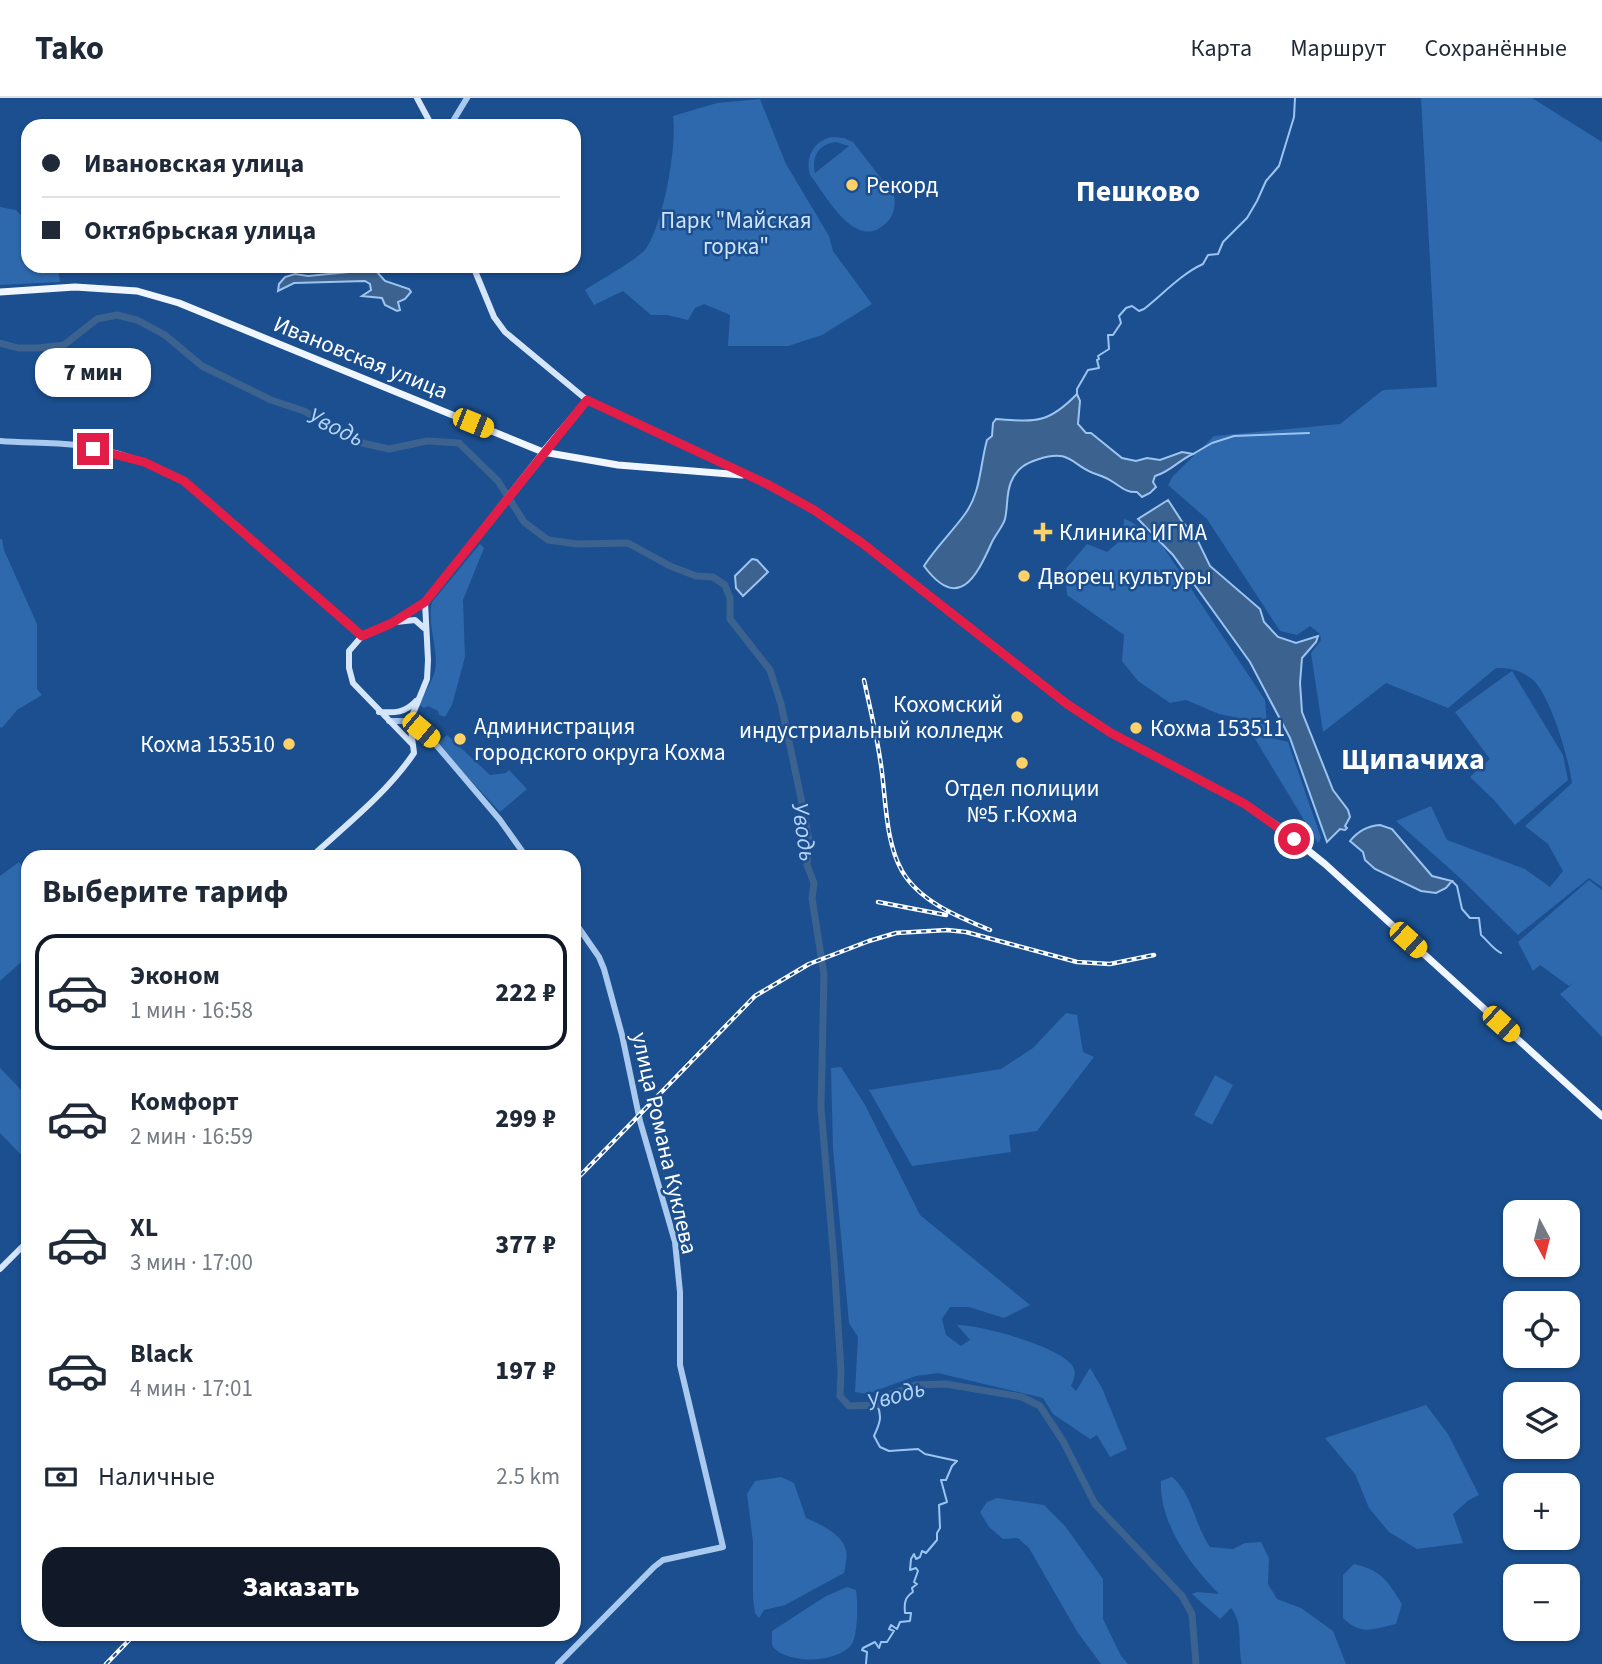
<!DOCTYPE html>
<html lang="ru">
<head>
<meta charset="utf-8">
<style>
	body { margin:0; font-family:"Source Sans 3",sans-serif; background:#f6f6f7; color:#1f2937; height:100vh; display:flex; flex-direction:column; font-size:26px; white-space:nowrap }
	* { box-sizing:border-box; margin:0 }
	p { font-size:23px; color:#747a83 }
	.icon { flex:none; width:38px; height:38px; fill:none; stroke:currentColor; stroke-width:2; stroke-linecap:round; stroke-linejoin:round }
	.map { position:relative; flex:1; overflow:hidden }
	.side { position:absolute; left:21px; top:752px; width:560px; height:791px; display:flex; flex-direction:column; background:#fff; border-radius:21px; box-shadow:0 2px 5px #0004 }
	.side>* { flex:none }
	.banner { position:absolute; left:21px; top:21px; width:560px; height:154px; border-radius:21px; box-shadow:0 2px 5px #0004; display:grid; align-content:center; height:154px; padding:0 21px; background:#fff }
	.needle { width:46px; rotate:173deg }
	.controls { position:absolute; left:1503px; top:1102px; display:grid; gap:14px }
	.controls a { display:grid; place-items:center; width:77px; height:77px; border-radius:14px; background:#fff; box-shadow:0 2px 5px #0004; font-size:35px }
	.end { position:absolute; width:32px; height:32px; margin:-16px; border:9px solid #e11d48; background:#fff; box-shadow:0 0 0 4px #fff }
	.from { border-radius:50% }
	.bubble { position:absolute; height:49px; border-radius:21px; background:#fff; box-shadow:0 2px 5px #0004; font-size:23px; font-weight:800; line-height:49px; text-align:center }
	.car { position:absolute; width:21px; height:42px; margin:-21px -10px; border-radius:9px; box-shadow:0 0 5px 2px #0007; background:linear-gradient(#f5c518 24%,#345 0 40%,#f5c518 0 76%,#345 0 86%,#f5c518 0) }
	.banner b { display:flex; align-items:center; gap:24px; height:66px; font-size:26px }
	.banner b+b { border-top:2px solid #e0e1e3 }
	.banner i { width:18px; height:18px; background:#1f2937 }
	ul { padding:0; list-style:none }
	li { display:flex; align-items:center; gap:21px; height:116px; margin:0 14px 10px; padding:0 7px; border:4px solid transparent; border-radius:21px }
	li div { flex:1 }
	li b { display:block; font-size:26px }
	li em { font-style:normal; font-weight:800 }
	li.active { border-color:#111827 }
	li>.icon { width:63px; height:63px; stroke-width:1.5 }
	h2 { padding:0 21px; font-size:32px; line-height:84px }
	.pay { display:flex; align-items:center; gap:18px; height:77px; padding:0 21px; font-size:26px }
	.pay p { margin-inline-start:auto }
	.primary-button { display:flex; gap:14px; margin-top:auto; padding:14px 21px }
	.primary-button a { flex:1; height:80px; border-radius:21px; background:#111827; color:#fff; font-size:28px; font-weight:800; line-height:80px; text-align:center }
	header { display:flex; align-items:center; gap:42px; box-sizing:border-box; height:98px; padding:0 35px; background:#fff; border-bottom:2px solid #e0e1e3 }
	header strong { font-size:33px }
	nav { display:flex; gap:38px; margin-inline-start:auto; font-size:24px }
	.map>svg:first-child { display:block }
	.green { fill:#2e69ad; fill-rule:evenodd }
	.water { fill:#3c6290; stroke:#9cc4f0; stroke-width:2 }
	.lines { fill:none; stroke-linecap:round; stroke-linejoin:round }
	.stream { stroke:#9cc4f0; stroke-width:2 }
	.river { stroke:#3c6290; stroke-width:7 }
	.tertiary { stroke:#a9c9ee; stroke-width:6 }
	.secondary { stroke:#d6e6fa; stroke-width:6 }
	.primary { stroke:#f0f6ff; stroke-width:7 }
	.rail-casing { stroke:#fff; stroke-width:4.5 }
	.rail { stroke:#1b4f8f; stroke-width:2; stroke-dasharray:5; stroke-linecap:butt }
	.route { stroke:#e11d48; stroke-width:9 }
	.poi-dot { fill:#ffd166; stroke:#1b4f8f; stroke-width:2.5 }
	.labels { text-anchor:middle; stroke-width:5; stroke-linejoin:round; paint-order:stroke }
	.poi-label { font-size:23px; fill:#fff; stroke:#1b4f8f; text-anchor:start }
	.park-label { font-size:23px; fill:#cfe3fa; stroke:#1b4f8f }
	.street-label { font-size:23px; fill:#fff; stroke:#1b4f8f }
	.water-label { font-size:24px; font-style:italic; fill:#b5d3f5; stroke:#1b4f8f }
	.district-label { font-size:30px; font-weight:bold; fill:#fff; stroke:#1b4f8f }
</style>
</head>
<body>
<header>
<strong>Tako</strong>
<nav><a>Карта</a><a>Маршрут</a><a>Сохранённые</a></nav>
</header>
<div class="map">
<svg width="1602" height="1566" viewBox="0 0 1602 1566">
	<rect width="100%" height="100%" fill="#1b4f8f"/>
	<path class="green" d="M1421,0H1532L1602,44V789L1589,780L1518,837L1460,780L1396,723L1431,708L1447,742L1525,771L1550,789L1563,773L1548,746L1525,728L1572,685C1569,661 1550,596 1532,581C1521,572 1510,570 1496,570L1448,610L1386,585L1323,634L1311,555L1321,542L1320,536L1310,528L1297,537L1280,533L1207,421L1168,387L1173,378L1214,338L1340,326L1383,292L1437,289Z
		M760,1L786,66L829,138L833,153L872,206L822,237L788,248H728L730,217L704,206L695,210L688,222L667,217H651L623,193L594,207L585,192C598,183 641,160 647,149C664,122 677,49 673,18L717,5Z
		M831,39L844,40L853,44L894,97C896,108 894,119 885,126C855,154 826,97 810,77C805,59 813,44 831,39ZM836,44L849,48L815,75C811,58 819,46 836,44Z
		M0,109L16,112L28,124V168H58L60,184L0,187Z
		M1124,421C1137,425 1148,437 1160,444L1265,602L1268,639L1288,644L1321,740L1318,745L1243,621L1219,616L1186,602L1170,605L1138,583L1122,563L1124,537L1067,497L1065,472L1087,446L1107,454L1123,440Z
		M0,441H2L4,452L37,526V591L42,597L17,612L2,630L0,629Z
		M480,446L484,450L463,502L465,559L452,607L445,619L439,617L438,613L428,608L424,610L418,606C423,596 431,586 434,576C441,555 426,528 432,504Z
		M1512,573L1563,657L1568,682L1515,727L1494,702L1470,679L1490,661L1455,614Z
		M447,637L490,677L506,675L509,672L527,691L500,714L437,646Z
		M19,764L28,775V858L0,883V778Z
		M1589,782L1602,792V939L1560,896L1575,884L1569,888L1540,867L1533,873L1518,844Z
		M1066,915L1077,917L1083,954L1094,959L1037,1033L1009,1037L1011,1054L912,1068L869,992L1001,971L1033,950Z
		M841,969L865,1007L920,1117L1030,1207L1004,1220L969,1209H950L942,1221L946,1237L961,1248L970,1242L957,1227C982,1227 1057,1248 1072,1267C1077,1274 1074,1281 1071,1288L1076,1293L1090,1270L1102,1290L1127,1351L1110,1359L1097,1337L1090,1341L1053,1316L1043,1300L938,1275L916,1278L867,1296L855,1294L858,1239L849,1225L833,1050L831,970Z
		M0,970L28,999V1064L0,1035Z
		M1215,977L1233,987L1212,1027L1194,1017Z
		M1426,1307L1448,1336L1479,1397L1469,1402L1453,1416L1463,1445L1417,1451L1389,1434L1369,1410L1355,1376L1325,1340Z
		M781,1379L794,1385L806,1420C821,1427 841,1435 846,1452C848,1459 845,1469 844,1475L785,1507L764,1512L759,1520L755,1515L753,1500V1444L747,1396L755,1383Z
		M1172,1379C1192,1395 1195,1428 1210,1449L1233,1451L1245,1445L1261,1444L1269,1460L1268,1486L1277,1501L1301,1510L1333,1533L1346,1566H1242C1237,1546 1244,1526 1231,1510L1220,1521L1192,1496L1197,1494L1219,1496C1191,1468 1159,1425 1161,1383Z
		M997,1400L1044,1407L1065,1428L1103,1481V1521L1121,1558L1128,1566H1101L1078,1535L1029,1450L1018,1440L1003,1441L989,1429L980,1414L987,1404Z
		M1354,1466C1381,1472 1388,1483 1402,1506L1396,1526C1373,1531 1361,1538 1343,1520V1477Z
		M847,1489L856,1492C858,1503 858,1536 852,1546C837,1566 787,1566 773,1549C771,1545 772,1537 772,1533L826,1498Z"/>
	<path class="water" d="M360,173L377,174L385,183L409,191L411,194L405,201L398,204L400,212L397,213L385,207L382,200L362,198L371,192L370,186L365,183L294,185L278,193L279,186L285,179L295,176L308,178Z
		M1077,296L1080,303L1078,326L1086,335H1091L1122,360L1136,363L1147,360L1160,362L1182,354L1193,356C1179,362 1170,374 1155,378L1153,384L1156,389L1150,395L1142,399L1137,394C1127,395 1121,389 1113,384C1106,379 1101,378 1093,375C1071,366 1070,351 1039,361C1026,365 1017,370 1011,384C1006,396 1008,408 1005,421C1003,428 996,436 992,444C976,480 958,514 924,468C936,449 952,434 965,416C981,394 980,367 987,342L992,338L993,325L996,321C1036,324 1048,326 1077,296Z
		M1168,402L1183,425L1194,435L1210,468L1260,511L1264,524L1278,539L1296,545L1318,538L1316,544L1302,560L1300,585L1302,614L1333,692L1348,712L1350,719L1345,728L1347,730L1345,732L1340,731L1327,744L1290,640L1250,564L1173,457L1138,421Z
		M752,461L757,462L768,474L743,498L736,490L735,478Z
		M1380,727L1392,731L1432,778L1452,783L1446,790L1436,795L1421,793L1375,771L1365,762L1363,754L1350,743C1358,733 1367,728 1380,727Z"/>
	<g class="lines">
		<path class="stream" d="M1077,296V291L1088,272L1099,270L1097,262L1099,261L1098,258L1109,251L1108,237H1113L1121,225L1119,218L1126,210L1132,208L1139,213L1144,211C1163,196 1181,176 1203,166L1208,157L1218,156L1223,144L1247,120L1257,103L1266,83L1279,68L1294,19L1295,0
			M1193,356L1212,345L1234,338L1309,335
			M1452,783L1457,788L1462,811L1470,820H1479L1481,837C1488,843 1493,851 1501,855
			M866,1566L867,1554L862,1552L863,1550L875,1544L879,1550L881,1544H887L894,1533L889,1531L891,1527L897,1531L900,1524L910,1523L911,1515H905C904,1505 905,1499 913,1494L912,1490L917,1486L914,1484L918,1473L916,1470L910,1472L911,1461L914,1456L916,1461L920,1459L922,1453L926,1455L937,1442V1435L940,1430L939,1407L947,1404L941,1382H946L952,1368L957,1363L925,1356L918,1351L889,1353L880,1349L874,1338C879,1327 883,1319 877,1307"/>
		<path class="river" d="M0,245L18,250H38L64,247L97,221L117,217L137,222L165,237L202,268L271,302L304,313L358,344L389,351L427,343L459,345L498,383L524,424L548,442L577,446L628,445L670,468L696,478L713,479L725,487L730,500V521L770,572L781,606L804,714L809,742L807,767L814,785L812,800L824,877L821,1010L834,1162L841,1273L840,1298L849,1308L877,1307L891,1296L915,1287L946,1286L1022,1299L1040,1308L1063,1343L1095,1406L1182,1498L1192,1516L1196,1566"/>
		<path class="tertiary" d="M450,28L467,0
			M0,343C25,345 51,344 76,347C114,352 151,365 184,383L362,538
			M389,623H410L432,642L500,722L527,760
			M558,1566L654,1469L663,1462L723,1449L680,1267V1194L675,1144L640,1023L622,937L604,871L599,859L574,823"/>
		<path class="secondary" d="M417,0L432,28
			M473,168L494,219L505,234L587,302
			M396,524L415,522L424,530
			M379,614C395,615 405,615 416,603
			M413,647L353,585L349,570V553L362,538L392,525L425,504L543,354
			M310,760C346,727 387,695 414,655L410,623L427,581L428,562L425,504
			M0,1171L28,1143"/>
		<path class="primary" d="M0,194L75,189L137,193L179,205L543,354L618,367L742,377
			M543,354L587,302L767,386L814,412L862,445L1067,606L1111,635L1245,706L1279,729L1325,766L1602,1018"/>
		<defs>
			<path id="rail" d="M864,582C870,610 877,638 881,667C886,700 885,743 902,773C920,804 959,819 990,832
				M878,804L946,817
				M574,1084L755,898L809,866L869,843L896,835L947,832L966,834L1077,864L1110,866L1154,857
				M106,1566L135,1536"/>
		</defs>
		<use href="#rail" class="rail-casing"/>
		<use href="#rail" class="rail"/>
	</g>
	<g class="lines">
		<path class="route" d="M93,351L144,364L184,383L362,538L392,525L425,504L587,302L767,386L814,412L862,445L1067,606L1111,635L1245,706L1294,741"/>
	</g>
	<g class="poi-dot">
		<circle cx="852" cy="87" r="7"/>
		<path d="M1039.5 423.5h7v7h7v7h-7v7h-7v-7h-7v-7h7z"/>
		<circle cx="1024" cy="478" r="7"/>
		<circle cx="1017" cy="619" r="7"/>
		<circle cx="1136" cy="630" r="7"/>
		<circle cx="460" cy="641" r="7"/>
		<circle cx="289" cy="646" r="7"/>
		<circle cx="1022" cy="665" r="7"/>
	</g>
	<g class="labels">
		<g class="poi-label">
			<text x="866" y="95">Рекорд</text>
			<text x="1059" y="442">Клиника ИГМА</text>
			<text x="1038" y="486">Дворец культуры</text>
			<text x="1003" y="614" text-anchor="end">Кохомский<tspan x="1003" dy="26">индустриальный колледж</tspan></text>
			<text x="474" y="636">Администрация<tspan x="474" dy="26">городского округа Кохма</tspan></text>
			<text x="1150" y="638">Кохма 153511</text>
			<text x="275" y="654" text-anchor="end">Кохма 153510</text>
			<text x="1022" y="698" text-anchor="middle">Отдел полиции<tspan x="1022" dy="26">№5 г.Кохма</tspan></text>
		</g>
		<g class="park-label">
			<text x="736" y="130">Парк "Майская<tspan x="736" dy="26">горка"</tspan></text>
		</g>
		<g class="street-label">
			<text transform="translate(361 259) rotate(22)" y="8">Ивановская улица</text>
			<text transform="translate(665 1045) rotate(77)" y="8">улица Романа Куклева</text>
		</g>
		<g class="water-label">
			<text transform="translate(336 329) rotate(26)" y="8">Уводь</text>
			<text transform="translate(804 734) rotate(82)" y="8">Уводь</text>
			<text transform="translate(896 1297) rotate(-15)" y="8">Уводь</text>
		</g>
		<g class="district-label">
			<text x="1138" y="103">Пешково</text>
			<text x="1413" y="671">Щипачиха</text>
		</g>
	</g>
</svg>
<div class="controls">
<a><svg class="needle" viewBox="-14 -14 28 28"><path d="M0-13l5 13h-10z" fill="#e53935"/><path d="M0 13l5-13h-10z" fill="#747a83"/></svg></a>
<a><svg class="icon" aria-label="locate" viewBox="0 0 24 24"><circle cx="12" cy="12" r="6"/><path d="M12 2v4M12 18v4M2 12h4M18 12h4"/></svg></a>
<a><svg class="icon" aria-label="layers" viewBox="0 0 24 24"><path d="M12 4l9 5-9 5-9-5zM3 14l9 5 9-5"/></svg></a>
<a>+</a>
<a>−</a>
</div>
<i class="end from" style="left:1294px;top:741px"></i>
<i class="end" style="left:93px;top:351px"></i>
<div class="bubble" style="left:35px;top:250px;width:116px">7 мин</div>
<i class="car" style="left:473px;top:325px;rotate:112deg"></i>
<i class="car" style="left:421px;top:632px;rotate:130deg"></i>
<i class="car" style="left:1408px;top:842px;rotate:132deg"></i>
<i class="car" style="left:1501px;top:926px;rotate:132deg"></i>
<div class="banner">
<b><i class="from"></i>Ивановская улица</b>
<b><i></i>Октябрьская улица</b>
</div>
<section class="side">
<h2>Выберите тариф</h2>
<ul>
<li class="active"><svg class="icon" aria-label="car" viewBox="0 0 24 24"><path d="M5 17H2v-5l4-1 3-4h7l3 4 3 1v5h-3M9 17h6M6 11h13"/><circle cx="7" cy="17" r="2"/><circle cx="17" cy="17" r="2"/></svg><div><b>Эконом</b><p>1 мин · 16:58</p></div><em>222 ₽</em></li>
<li><svg class="icon" aria-label="car" viewBox="0 0 24 24"><path d="M5 17H2v-5l4-1 3-4h7l3 4 3 1v5h-3M9 17h6M6 11h13"/><circle cx="7" cy="17" r="2"/><circle cx="17" cy="17" r="2"/></svg><div><b>Комфорт</b><p>2 мин · 16:59</p></div><em>299 ₽</em></li>
<li><svg class="icon" aria-label="car" viewBox="0 0 24 24"><path d="M5 17H2v-5l4-1 3-4h7l3 4 3 1v5h-3M9 17h6M6 11h13"/><circle cx="7" cy="17" r="2"/><circle cx="17" cy="17" r="2"/></svg><div><b>XL</b><p>3 мин · 17:00</p></div><em>377 ₽</em></li>
<li><svg class="icon" aria-label="car" viewBox="0 0 24 24"><path d="M5 17H2v-5l4-1 3-4h7l3 4 3 1v5h-3M9 17h6M6 11h13"/><circle cx="7" cy="17" r="2"/><circle cx="17" cy="17" r="2"/></svg><div><b>Black</b><p>4 мин · 17:01</p></div><em>197 ₽</em></li>
</ul>
<div class="pay"><svg class="icon" aria-label="cash" viewBox="0 0 24 24"><path d="M3 7h18v10H3z"/><circle cx="12" cy="12" r="2"/></svg>Наличные<p>2.5 km</p></div>
<div class="primary-button"><a>Заказать</a></div>
</section>
</div>
</body>
</html>
